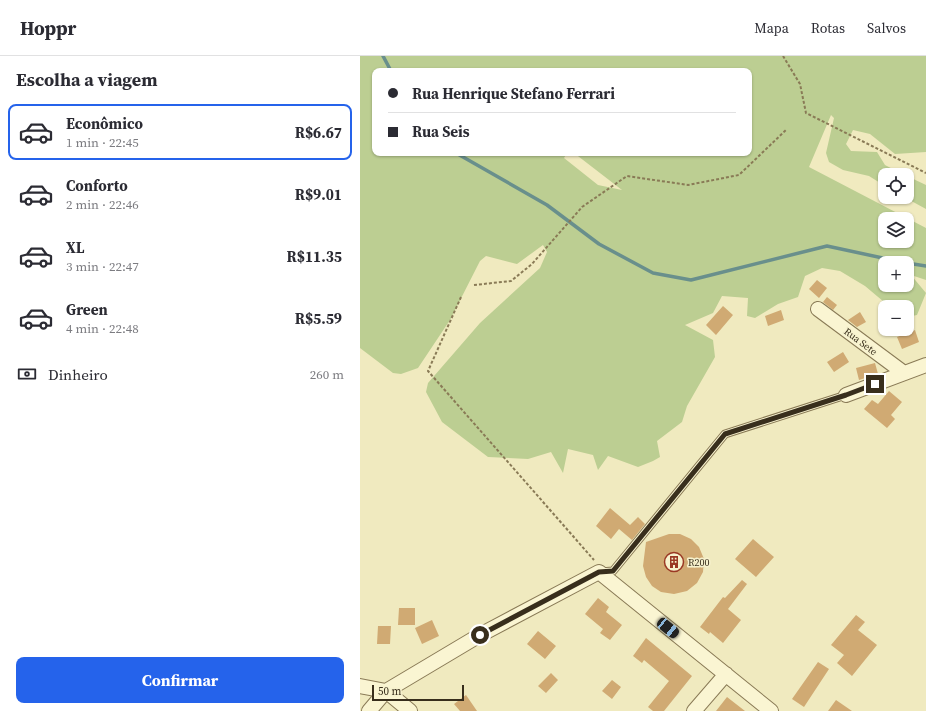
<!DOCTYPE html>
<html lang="pt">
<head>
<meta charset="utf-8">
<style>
	body { margin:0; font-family:"Source Serif 4",serif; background:#f2f2f3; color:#2b2b33; height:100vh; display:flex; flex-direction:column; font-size:15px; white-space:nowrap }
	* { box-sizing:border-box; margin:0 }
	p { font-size:13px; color:#7c7c81 }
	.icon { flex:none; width:22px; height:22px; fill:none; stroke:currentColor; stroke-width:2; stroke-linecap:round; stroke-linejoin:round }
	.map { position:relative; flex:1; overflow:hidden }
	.panel { display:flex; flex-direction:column; background:#fff; width:360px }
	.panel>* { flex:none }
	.hud { position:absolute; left:12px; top:12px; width:380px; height:88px; border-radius:8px; box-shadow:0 1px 3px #0004; display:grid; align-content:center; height:88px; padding:0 16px; background:#fff }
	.fabs { position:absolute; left:518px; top:112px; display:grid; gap:8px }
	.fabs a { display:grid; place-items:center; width:36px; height:36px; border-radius:8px; background:#fff; box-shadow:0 1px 3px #0004; font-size:20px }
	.scale { position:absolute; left:12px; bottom:10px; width:92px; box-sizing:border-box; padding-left:4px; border:2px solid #382e1c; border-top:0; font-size:11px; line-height:14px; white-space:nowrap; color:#382e1c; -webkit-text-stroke:3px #f7f2ce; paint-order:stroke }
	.end { position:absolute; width:18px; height:18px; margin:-9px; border:5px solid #382e1c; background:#fff; box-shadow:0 0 0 2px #fff }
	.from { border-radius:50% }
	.car { position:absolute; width:12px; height:24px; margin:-12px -6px; border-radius:5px; box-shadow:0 0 3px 1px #0007; background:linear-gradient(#222 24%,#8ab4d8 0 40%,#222 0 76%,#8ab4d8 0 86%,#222 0) }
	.hud b { display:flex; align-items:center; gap:14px; height:38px; font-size:15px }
	.hud b+b { border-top:1px solid #e1e1e2 }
	.hud i { width:10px; height:10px; background:#2b2b33 }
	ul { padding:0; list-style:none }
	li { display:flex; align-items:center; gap:12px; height:56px; margin:0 8px 6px; padding:0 8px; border:2px solid transparent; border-radius:8px }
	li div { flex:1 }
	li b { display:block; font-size:15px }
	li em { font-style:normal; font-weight:700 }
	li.active { border-color:#2563eb }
	li>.icon { width:36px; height:36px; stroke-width:1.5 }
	h2 { padding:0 16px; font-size:18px; line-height:48px }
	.pay { display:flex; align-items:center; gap:10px; height:44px; padding:0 16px; font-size:15px }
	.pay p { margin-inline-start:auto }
	.primary-button { display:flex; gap:8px; margin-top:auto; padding:8px 16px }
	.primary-button a { flex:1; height:46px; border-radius:8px; background:#2563eb; color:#fff; font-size:16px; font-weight:700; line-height:46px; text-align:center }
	header { display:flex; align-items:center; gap:24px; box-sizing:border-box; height:56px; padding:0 20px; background:#fff; border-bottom:1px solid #e1e1e2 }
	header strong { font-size:19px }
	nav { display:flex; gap:22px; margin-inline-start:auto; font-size:14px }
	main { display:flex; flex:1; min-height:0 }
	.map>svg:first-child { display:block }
	.green { fill:#bcce92; fill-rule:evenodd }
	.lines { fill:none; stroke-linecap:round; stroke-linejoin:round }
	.stream { stroke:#698f8c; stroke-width:3.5 }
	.building { fill:#d0aa73 }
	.service-casing { stroke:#897a56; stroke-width:9 }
	.minor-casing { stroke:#897a56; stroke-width:16 }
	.path { stroke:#897a56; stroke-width:2; stroke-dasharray:3 2; stroke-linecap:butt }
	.service { stroke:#faf5d2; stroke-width:7 }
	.minor { stroke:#faf5d2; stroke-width:14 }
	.route { stroke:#382e1c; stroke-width:5 }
	.labels { text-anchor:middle; stroke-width:3; stroke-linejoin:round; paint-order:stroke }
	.street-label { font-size:10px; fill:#382e1c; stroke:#f7f2ce }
	.poi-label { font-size:10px; fill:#382e1c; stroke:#f7f2ce; text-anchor:start }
</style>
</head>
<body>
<header>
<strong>Hoppr</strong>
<nav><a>Mapa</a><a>Rotas</a><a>Salvos</a></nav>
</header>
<main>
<section class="panel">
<h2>Escolha a viagem</h2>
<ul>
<li class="active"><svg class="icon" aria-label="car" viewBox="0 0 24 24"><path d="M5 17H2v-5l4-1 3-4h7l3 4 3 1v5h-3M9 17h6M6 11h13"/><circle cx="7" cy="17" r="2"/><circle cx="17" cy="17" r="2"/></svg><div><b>Econômico</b><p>1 min · 22:45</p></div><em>R$6.67</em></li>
<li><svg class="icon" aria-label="car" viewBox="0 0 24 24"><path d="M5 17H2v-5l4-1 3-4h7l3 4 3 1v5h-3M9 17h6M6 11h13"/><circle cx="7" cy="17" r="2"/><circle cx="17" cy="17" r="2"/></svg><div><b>Conforto</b><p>2 min · 22:46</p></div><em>R$9.01</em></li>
<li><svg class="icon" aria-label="car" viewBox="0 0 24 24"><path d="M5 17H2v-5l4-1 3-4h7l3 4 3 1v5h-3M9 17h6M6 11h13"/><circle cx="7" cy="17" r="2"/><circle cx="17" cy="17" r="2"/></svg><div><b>XL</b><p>3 min · 22:47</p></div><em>R$11.35</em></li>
<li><svg class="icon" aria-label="car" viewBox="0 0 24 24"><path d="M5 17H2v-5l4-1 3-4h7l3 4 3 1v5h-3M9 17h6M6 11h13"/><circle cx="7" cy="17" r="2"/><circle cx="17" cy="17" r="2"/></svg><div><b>Green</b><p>4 min · 22:48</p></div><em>R$5.59</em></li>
</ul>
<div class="pay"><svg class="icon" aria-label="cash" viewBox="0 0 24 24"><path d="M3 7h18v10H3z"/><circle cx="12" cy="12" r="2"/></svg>Dinheiro<p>260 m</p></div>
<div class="primary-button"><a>Confirmar</a></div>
</section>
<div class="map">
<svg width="566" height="655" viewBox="0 0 566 655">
	<rect width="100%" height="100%" fill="#f0eabf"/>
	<path class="green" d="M0,0H566V96L535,98L510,78L493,74L486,88L491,95L517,96L525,109L544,119H525V130L509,120L483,114L469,106L466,97L474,62L471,59L449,111L566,172V224L551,219L566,237L557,259L547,261V251H530L505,230L480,215L462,212L445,220L438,241L418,248L395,262L387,260L388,242L362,240L353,257L325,269L353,284L355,301L327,350L322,366L297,385L300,401L293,405L278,411L248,400L238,414L233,399L208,393L203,417L191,396L168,403L128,401L82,366L66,336L68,327L120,267L180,212L187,196L183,189L157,208L126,200L120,205L90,264L58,312L41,318L33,317L0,292ZM15,15H389V97H214L262,134L238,129L204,102L207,97H15ZM525,163H547V185H525ZM525,207H547V229H525Z
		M547,120L566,129V153L544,141H547Z"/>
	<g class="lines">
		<path class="stream" d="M23,0L31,15
			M96,97L187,149L239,188L293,217L331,224L467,190L546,207
			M547,207L566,210"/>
	</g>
	<path class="building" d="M457,224L467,232L459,242L449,233Z
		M467,241L477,249L473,254L463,246Z
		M363,250L373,259L356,279L346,269Z
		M421,254L424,264L408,270L405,260Z
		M500,256L506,266L497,271L488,264Z
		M555,274L559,286L542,293L537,281Z
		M483,296L489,306L474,316L467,306Z
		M515,307L518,318L499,324L496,312Z
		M529,335L542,346L531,359L535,363L527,372L504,353L512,344L518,348Z
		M250,452L270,469L278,461L285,468L272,484L259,473L251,483L236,470Z
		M309,478H320L331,483L339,491L344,503L343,516L337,527L327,535L314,538L301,536L292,530L286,521L283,510L286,486Z
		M393,483L414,501L396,521L375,503Z
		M382,524L387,528L368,553L381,564L363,587L350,576L349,578L340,571L363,541L365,542Z
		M238,542L249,551L246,556L262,569L250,584L240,577L243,573L225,558Z
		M39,552H55V569H38Z
		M496,559L505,566L498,574L517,589L492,620L477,607L484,599L471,589Z
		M72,564L79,580L62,588L55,572Z
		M18,570H31L30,588H17Z
		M178,575L196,590L185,603L167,588Z
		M286,582L332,620L304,655H293L288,651L309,625L284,604L282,607L273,600Z
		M458,606L469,613L444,651L432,643Z
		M191,617L198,624L186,637L178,630Z
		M252,624L261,631L252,643L242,635Z
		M106,639L117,655H100L94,648Z
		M367,641L385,655H356Z
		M476,644L492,655H468Z"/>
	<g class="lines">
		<defs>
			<path id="service" d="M240,516L253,515L365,378L486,339"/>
			<path id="minor" d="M458,253L544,317
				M486,339L566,309
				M0,630L26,635L50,655
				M9,655L26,635L120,579L239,516L411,655
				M334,655L366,618"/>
		</defs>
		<use href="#service" class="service-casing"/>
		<use href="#minor" class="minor-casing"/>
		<path class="path" d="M423,0L440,28L446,57L566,117
			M114,229L151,225L172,208L222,151L267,120L328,129L379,119L427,73
			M101,241L68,315L234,504"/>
		<use href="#service" class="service"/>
		<use href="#minor" class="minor"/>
	</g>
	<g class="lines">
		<path class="route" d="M120,579L239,516L253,515L365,378L486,339L515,328"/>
	</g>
	<defs>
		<symbol id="building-ring" viewBox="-11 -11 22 22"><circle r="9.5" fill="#f7f2ce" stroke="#9a3824" stroke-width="1.5"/><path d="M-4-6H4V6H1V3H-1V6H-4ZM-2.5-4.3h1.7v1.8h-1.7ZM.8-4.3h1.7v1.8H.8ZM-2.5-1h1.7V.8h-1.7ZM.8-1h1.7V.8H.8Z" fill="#9a3824"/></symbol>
	</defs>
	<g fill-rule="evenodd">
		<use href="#building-ring" x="303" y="495" width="22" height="22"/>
	</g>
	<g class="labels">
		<g class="street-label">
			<text transform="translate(501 285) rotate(37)" y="4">Rua Sete</text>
		</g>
		<g class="poi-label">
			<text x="328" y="510">R200</text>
		</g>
	</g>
</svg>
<div class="fabs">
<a><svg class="icon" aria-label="locate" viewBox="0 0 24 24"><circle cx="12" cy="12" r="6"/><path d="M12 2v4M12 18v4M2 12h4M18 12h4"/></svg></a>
<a><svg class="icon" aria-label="layers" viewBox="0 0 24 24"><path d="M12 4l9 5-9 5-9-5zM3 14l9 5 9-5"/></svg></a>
<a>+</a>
<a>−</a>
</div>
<div class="scale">50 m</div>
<i class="end from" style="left:120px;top:579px"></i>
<i class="end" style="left:515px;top:328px"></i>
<i class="car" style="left:308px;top:572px;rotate:129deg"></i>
<div class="hud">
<b><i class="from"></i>Rua Henrique Stefano Ferrari</b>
<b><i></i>Rua Seis</b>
</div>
</div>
</main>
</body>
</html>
